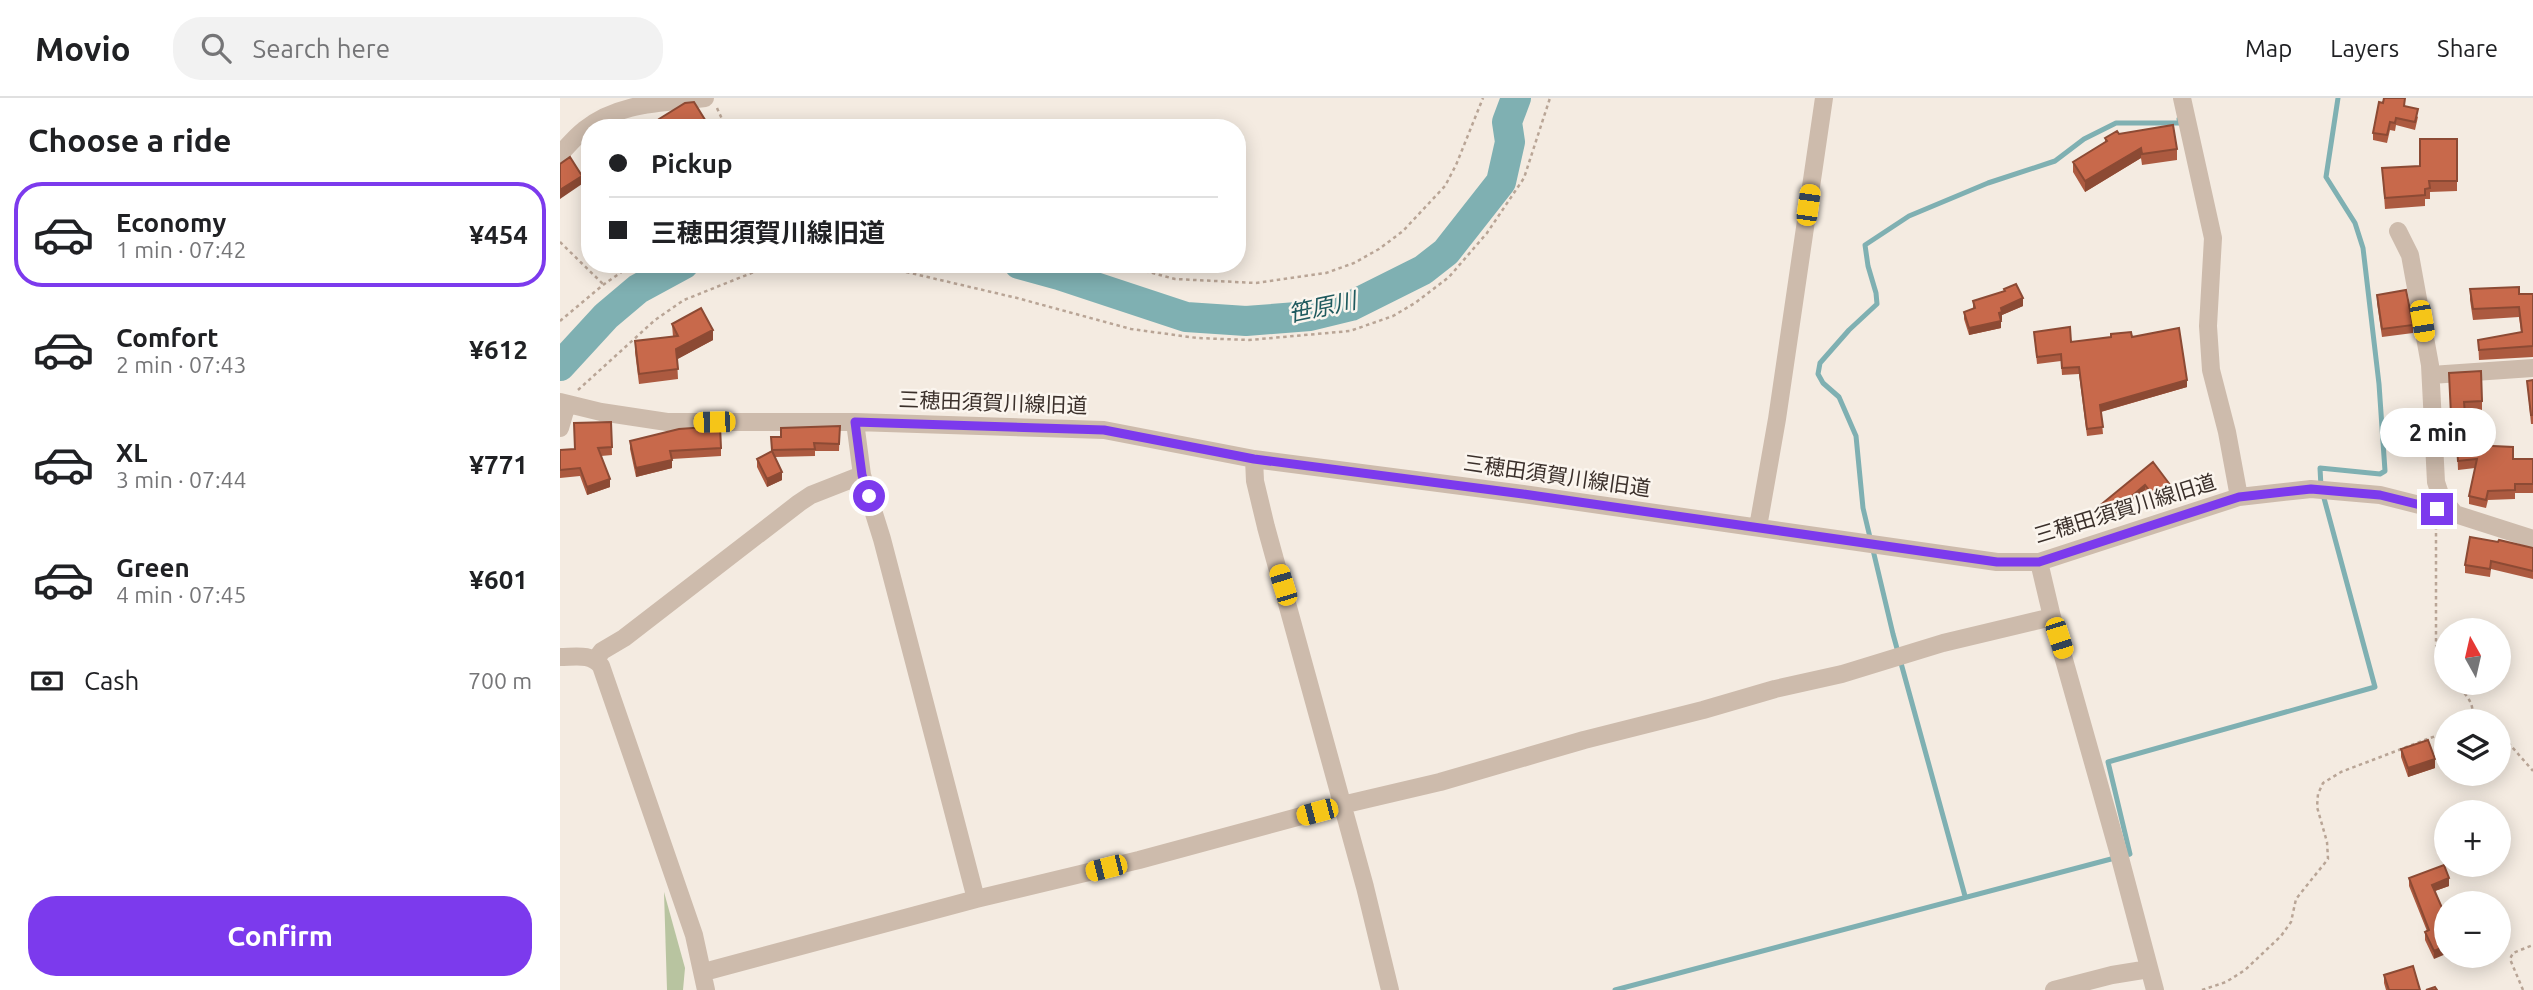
<!DOCTYPE html>
<html lang="en">
<head>
<meta charset="utf-8">
<style>
	body { margin:0; font-family:Ubuntu,"Noto Sans JP",sans-serif; background:#f2f2f2; color:#202124; height:100vh; display:flex; flex-direction:column; font-size:26px; white-space:nowrap }
	* { box-sizing:border-box; margin:0 }
	p { font-size:23px; color:#757577 }
	.icon { flex:none; width:38px; height:38px; fill:none; stroke:currentColor; stroke-width:2; stroke-linecap:round; stroke-linejoin:round }
	.map { position:relative; flex:1; overflow:hidden }
	.sheet { display:flex; flex-direction:column; background:#fff; width:560px }
	.sheet>* { flex:none }
	.banner { position:absolute; left:21px; top:21px; width:665px; height:154px; border-radius:28px; box-shadow:0 4px 18px #0003; display:grid; align-content:center; height:154px; padding:0 28px; background:#fff }
	.needle { width:46px; rotate:352deg }
	.controls { position:absolute; left:1874px; top:520px; display:grid; gap:14px }
	.controls a { display:grid; place-items:center; width:77px; height:77px; border-radius:50%; background:#fff; box-shadow:0 4px 18px #0003; font-size:35px }
	.end { position:absolute; width:32px; height:32px; margin:-16px; border:9px solid #7c3aed; background:#fff; box-shadow:0 0 0 4px #fff }
	.from { border-radius:50% }
	.bubble { position:absolute; height:49px; border-radius:24px; background:#fff; box-shadow:0 4px 18px #0003; font-size:23px; font-weight:700; line-height:49px; text-align:center }
	.car { position:absolute; width:21px; height:42px; margin:-21px -10px; border-radius:9px; box-shadow:0 0 5px 2px #0007; background:linear-gradient(#f5c518 24%,#345 0 40%,#f5c518 0 76%,#345 0 86%,#f5c518 0) }
	.banner b { display:flex; align-items:center; gap:24px; height:66px; font-size:26px }
	.banner b+b { border-top:2px solid #e0e0e0 }
	.banner i { width:18px; height:18px; background:#202124 }
	ul { padding:0; list-style:none }
	li { display:flex; align-items:center; gap:21px; height:105px; margin:0 14px 10px; padding:0 14px; border:4px solid transparent; border-radius:28px }
	li div { flex:1 }
	li b { display:block; font-size:26px }
	li em { font-style:normal; font-weight:700 }
	li.current { border-color:#7c3aed }
	li>.icon { width:63px; height:63px; stroke-width:1.5 }
	h2 { padding:0 28px; font-size:32px; line-height:84px }
	.pay { display:flex; align-items:center; gap:18px; height:77px; padding:0 28px; font-size:26px }
	.pay p { margin-inline-start:auto }
	.button { display:flex; gap:14px; margin-top:auto; padding:14px 28px }
	.button a { flex:1; height:80px; border-radius:28px; background:#7c3aed; color:#fff; font-size:28px; font-weight:700; line-height:80px; text-align:center }
	header { display:flex; align-items:center; gap:42px; box-sizing:border-box; height:98px; padding:0 35px; background:#fff; border-bottom:2px solid #e0e0e0 }
	header strong { font-size:33px }
	nav { display:flex; gap:38px; margin-inline-start:auto; font-size:24px }
	.search { width:490px; height:63px; background:#f2f2f2; display:flex; align-items:center; gap:18px; box-sizing:border-box; padding:0 24px; border-radius:28px; color:#757577; font-size:26px }
	main { display:flex; flex:1; min-height:0 }
	.map>svg:first-child { display:block }
	.green { fill:#b8c4a0 }
	.lines { fill:none; stroke-linecap:round; stroke-linejoin:round }
	.stream { stroke:#7fb0b2; stroke-width:5 }
	.river { stroke:#7fb0b2; stroke-width:30 }
	.path { stroke:#b9a596; stroke-width:2.5; stroke-dasharray:3.5 3.5; stroke-linecap:butt }
	.minor { stroke:#cdbbac; stroke-width:18 }
	.wall { fill:#ac5a40 }
	.shaded-wall { fill:#8c4a34 }
	.building { fill:#c8694b; stroke:#8c4a34; stroke-width:2 }
	.route { stroke:#7c3aed; stroke-width:9 }
	.labels { text-anchor:middle; stroke-width:5; stroke-linejoin:round; paint-order:stroke }
	.street-label { font-size:21px; fill:#3b302b; stroke:#fbf5ee }
	.water-label { font-size:23px; font-style:italic; fill:#1f5a5e; stroke:#fbf5ee }
</style>
</head>
<body>
<header>
<strong>Movio</strong>
<div class="search"><svg class="icon" aria-label="search" viewBox="0 0 24 24"><circle cx="10" cy="10" r="6"/><path d="M15 15l6 6"/></svg>Search here</div>
<nav><a>Map</a><a>Layers</a><a>Share</a></nav>
</header>
<main>
<section class="sheet">
<h2>Choose a ride</h2>
<ul>
<li class="current"><svg class="icon" aria-label="car" viewBox="0 0 24 24"><path d="M5 17H2v-5l4-1 3-4h7l3 4 3 1v5h-3M9 17h6M6 11h13"/><circle cx="7" cy="17" r="2"/><circle cx="17" cy="17" r="2"/></svg><div><b>Economy</b><p>1 min · 07:42</p></div><em>¥454</em></li>
<li><svg class="icon" aria-label="car" viewBox="0 0 24 24"><path d="M5 17H2v-5l4-1 3-4h7l3 4 3 1v5h-3M9 17h6M6 11h13"/><circle cx="7" cy="17" r="2"/><circle cx="17" cy="17" r="2"/></svg><div><b>Comfort</b><p>2 min · 07:43</p></div><em>¥612</em></li>
<li><svg class="icon" aria-label="car" viewBox="0 0 24 24"><path d="M5 17H2v-5l4-1 3-4h7l3 4 3 1v5h-3M9 17h6M6 11h13"/><circle cx="7" cy="17" r="2"/><circle cx="17" cy="17" r="2"/></svg><div><b>XL</b><p>3 min · 07:44</p></div><em>¥771</em></li>
<li><svg class="icon" aria-label="car" viewBox="0 0 24 24"><path d="M5 17H2v-5l4-1 3-4h7l3 4 3 1v5h-3M9 17h6M6 11h13"/><circle cx="7" cy="17" r="2"/><circle cx="17" cy="17" r="2"/></svg><div><b>Green</b><p>4 min · 07:45</p></div><em>¥601</em></li>
</ul>
<div class="pay"><svg class="icon" aria-label="cash" viewBox="0 0 24 24"><path d="M3 7h18v10H3z"/><circle cx="12" cy="12" r="2"/></svg>Cash<p>700 m</p></div>
<div class="button"><a>Confirm</a></div>
</section>
<div class="map">
<svg width="1973" height="892" viewBox="0 0 1973 892">
	<rect width="100%" height="100%" fill="#f4ebe1"/>
	<path class="green" d="M104,794L125,870L123,892H107Z"/>
	<g class="lines">
		<path class="stream" d="M1405,798L1333,536L1303,410L1296,338L1279,299L1263,285L1258,276L1260,265L1289,232L1317,206L1316,195L1308,168L1305,147L1349,118L1428,85L1495,63L1524,41L1556,25H1620L1619,21
			M1055,892L1570,756L1548,664L1815,589L1761,389L1760,370L1820,376L1825,373L1819,286L1803,150L1795,125L1766,79L1778,0"/>
		<path class="river" d="M459,166L499,177L626,219L686,223L750,218L791,208L863,172L886,154L941,84L950,44L947,24L956,0
			M0,268L46,218L78,191L124,166"/>
		<path class="path" d="M157,10L166,30
			M0,144L43,186
			M312,166L457,200L571,231L637,240L689,242L790,233L833,218L855,205L889,179L927,135L964,80L990,0
			M558,166L615,181L696,185L766,175L794,165L819,151L843,133L885,88L896,67L923,0
			M0,223L43,187L73,166
			M18,292L95,222L124,202L199,172L235,166
			M1876,428V547L1880,561L1886,572
			M1896,584C1905,597 1918,607 1910,623
			M1914,614L1929,623
			M1939,634L1973,673
			M1642,892L1666,884L1685,872L1721,838L1731,824L1736,801L1768,761L1767,744L1757,709L1758,696L1763,685L1781,674L1886,634
			M1963,892L1950,861L1953,855L1973,847"/>
		<path class="minor" d="M1622,0L1653,140L1648,228L1651,272L1667,334L1679,399
			M0,56C8,48 15,39 24,32C58,4 103,5 145,0
			M1838,133L1850,157L1870,267L1876,384L1881,399L1895,416
			M1871,277L1973,270
			M0,304L41,314L107,324H295L544,332L694,361L963,396L1437,464H1479L1679,399L1751,391L1820,397L1895,416L1973,441
			M295,324L302,377L322,441L416,801
			M0,330L7,306
			M694,361L695,383L706,429L805,789L830,892
			M1198,429L1217,321L1264,0
			M1479,464L1492,519L1560,760L1595,892
			M0,559C15,559 31,555 41,568L134,837L146,892
			M36,561L42,553L64,540L239,405L251,397L302,377
			M144,874L416,801L579,762L782,707L880,684L1024,642L1143,612L1215,591L1282,576L1383,545L1492,519
			M1494,892L1552,877L1589,871"/>
	</g>
	<path class="wall" d="M1845,8L1858,19L1855,32L1836,27L1835,33L1830,32L1827,45L1813,42V35Z
		M99,21L147,30H99Z
		M1559,36L1617,51V62L1582,67L1581,60L1525,94L1513,74V64L1545,44V40Z
		M30,37V55L28,51V38Z
		M1897,41V93L1870,94V101H1865V108L1825,111L1822,70L1860,68Z
		M1444,191L1463,208L1442,217V222H1441V230L1409,237L1404,221V214L1413,211V203L1444,194Z
		M1910,191L1973,196V259L1919,262L1918,242L1961,234L1959,219L1913,222L1910,202Z
		M1817,197L1853,227V235L1822,239L1817,205Z
		M112,226L153,242L117,261L118,281L79,286L75,254V243L113,239Z
		M1474,234L1511,244L1572,239L1627,289L1541,314L1543,336L1527,338L1519,276L1502,277L1501,263L1477,266Z
		M1889,275L1922,303V315L1905,316V328L1891,329Z
		M1973,282V326H1971L1967,283Z
		M51,324L52,357L41,358L50,389L27,397L20,378L0,380V352L15,351Z
		M280,328L279,353H255V358L215,359L222,382L207,389L197,369V361L211,353V339H221Z
		M70,343L161,350V358L112,361V370L76,379L70,351Z
		M1897,348L1953,361H1973V395H1955V401L1928,402L1926,410L1909,406V398L1915,370L1898,372Z
		M1593,364L1611,393L1596,405L1585,392L1547,423L1538,413V409Z
		M1938,444L1973,450V481L1931,471L1930,479L1905,475V467Z
		M1841,651L1875,670L1848,679L1841,659Z
		M1849,780L1889,788L1875,793L1874,861L1865,842V834L1867,833L1849,788Z
		M1824,877L1860,892H1826L1824,885Z"/>
	<path class="shaded-wall" d="M1581,50V60L1525,94V83Z
		M22,78V86L0,101V92Z
		M1463,200V208L1442,217V222L1439,223V215L1441,210Z
		M1441,223V230L1409,237V230Z
		M153,232V242L116,262V251Z
		M1627,282V289L1540,314V307Z
		M112,362V370L76,379V370Z
		M222,374V382L207,389V381Z
		M50,381V389L27,397V389Z
		M1585,387V392L1547,423V419Z
		M1611,388V393L1596,405V401Z
		M1875,661V670L1848,679V670Z
		M1889,780V788L1872,794V787Z
		M1886,848V856L1874,861V853Z"/>
	<path class="building" d="M1824,0H1845L1844,8L1858,11L1855,24L1836,20L1835,25L1830,24L1827,37L1813,35L1819,4L1823,5Z
		M134,4L147,25L139,30H104L99,21L125,5Z
		M58,26L59,30H48Z
		M1613,27L1617,51L1582,56L1581,50L1525,83L1513,64L1547,43L1545,40L1557,33L1559,36Z
		M1860,41H1897V83H1869L1870,90L1865,91V97L1825,100L1822,70L1860,68Z
		M10,59L22,78L0,92V66Z
		M1456,186L1463,200L1441,210L1442,214L1439,215L1441,223L1409,230L1404,214L1415,210L1413,203L1445,193L1444,191Z
		M1959,189V196H1973V248L1919,252L1918,242L1962,234L1959,209L1913,211L1910,191Z
		M1846,192L1853,227L1822,231L1817,197Z
		M141,210L153,232L116,251L118,271L79,276L75,243L118,238L112,226Z
		M1510,229L1511,244L1551,239V236L1571,234L1572,239L1619,230L1627,282L1540,307L1543,329L1527,331L1519,269L1502,270L1501,256L1477,259L1474,234Z
		M1921,273L1922,303L1904,304L1905,316L1891,317L1889,275Z
		M1973,282V317H1971L1967,283Z
		M51,324L52,349L38,350L50,381L27,389L20,370L0,372V352L15,351L14,325Z
		M160,328L161,350L110,353L112,362L76,370L70,343L119,331Z
		M280,328L279,346L254,345L255,351L212,352L211,339H221V330Z
		M1912,347L1953,349V361H1973V386H1955V392L1928,393L1926,402L1909,398L1917,361L1898,363L1897,348Z
		M212,353L222,374L207,381L197,361Z
		M1593,364L1611,388L1596,401L1585,387L1547,419L1538,409Z
		M1910,439L1938,444L1939,442L1973,450V473L1931,463L1930,471L1905,467Z
		M1868,642L1875,661L1848,670L1841,651Z
		M1884,767L1889,780L1872,787L1886,819V848L1874,853L1865,834L1869,832L1849,780Z
		M1853,868L1860,892H1829L1824,877Z
		M1875,889L1877,892H1866Z"/>
	<g class="lines">
		<path class="route" d="M309,398L302,377L295,324L544,332L694,361L963,396L1437,464H1479L1679,399L1751,391L1820,397L1877,411"/>
	</g>
	<g class="labels">
		<g class="street-label">
			<text transform="translate(433 305) rotate(2)" y="7">三穂田須賀川線旧道</text>
			<text transform="translate(997 378) rotate(8)" y="7">三穂田須賀川線旧道</text>
			<text transform="translate(1565 411) rotate(-17)" y="7">三穂田須賀川線旧道</text>
		</g>
		<g class="water-label">
			<text transform="translate(762 209) rotate(-12)" y="8">笹原川</text>
		</g>
	</g>
</svg>
<div class="controls">
<a><svg class="needle" viewBox="-14 -14 28 28"><path d="M0-13l5 13h-10z" fill="#e53935"/><path d="M0 13l5-13h-10z" fill="#757577"/></svg></a>
<a><svg class="icon" aria-label="layers" viewBox="0 0 24 24"><path d="M12 4l9 5-9 5-9-5zM3 14l9 5 9-5"/></svg></a>
<a>+</a>
<a>−</a>
</div>
<i class="end from" style="left:309px;top:398px"></i>
<i class="end" style="left:1877px;top:411px"></i>
<div class="bubble" style="left:1820px;top:310px;width:116px">2 min</div>
<i class="car" style="left:1248px;top:107px;rotate:8deg"></i>
<i class="car" style="left:1862px;top:223px;rotate:170deg"></i>
<i class="car" style="left:154px;top:324px;rotate:269deg"></i>
<i class="car" style="left:723px;top:487px;rotate:343deg"></i>
<i class="car" style="left:1499px;top:540px;rotate:162deg"></i>
<i class="car" style="left:757px;top:714px;rotate:255deg"></i>
<i class="car" style="left:546px;top:770px;rotate:256deg"></i>
<div class="banner">
<b><i class="from"></i>Pickup</b>
<b><i></i>三穂田須賀川線旧道</b>
</div>
</div>
</main>
</body>
</html>
